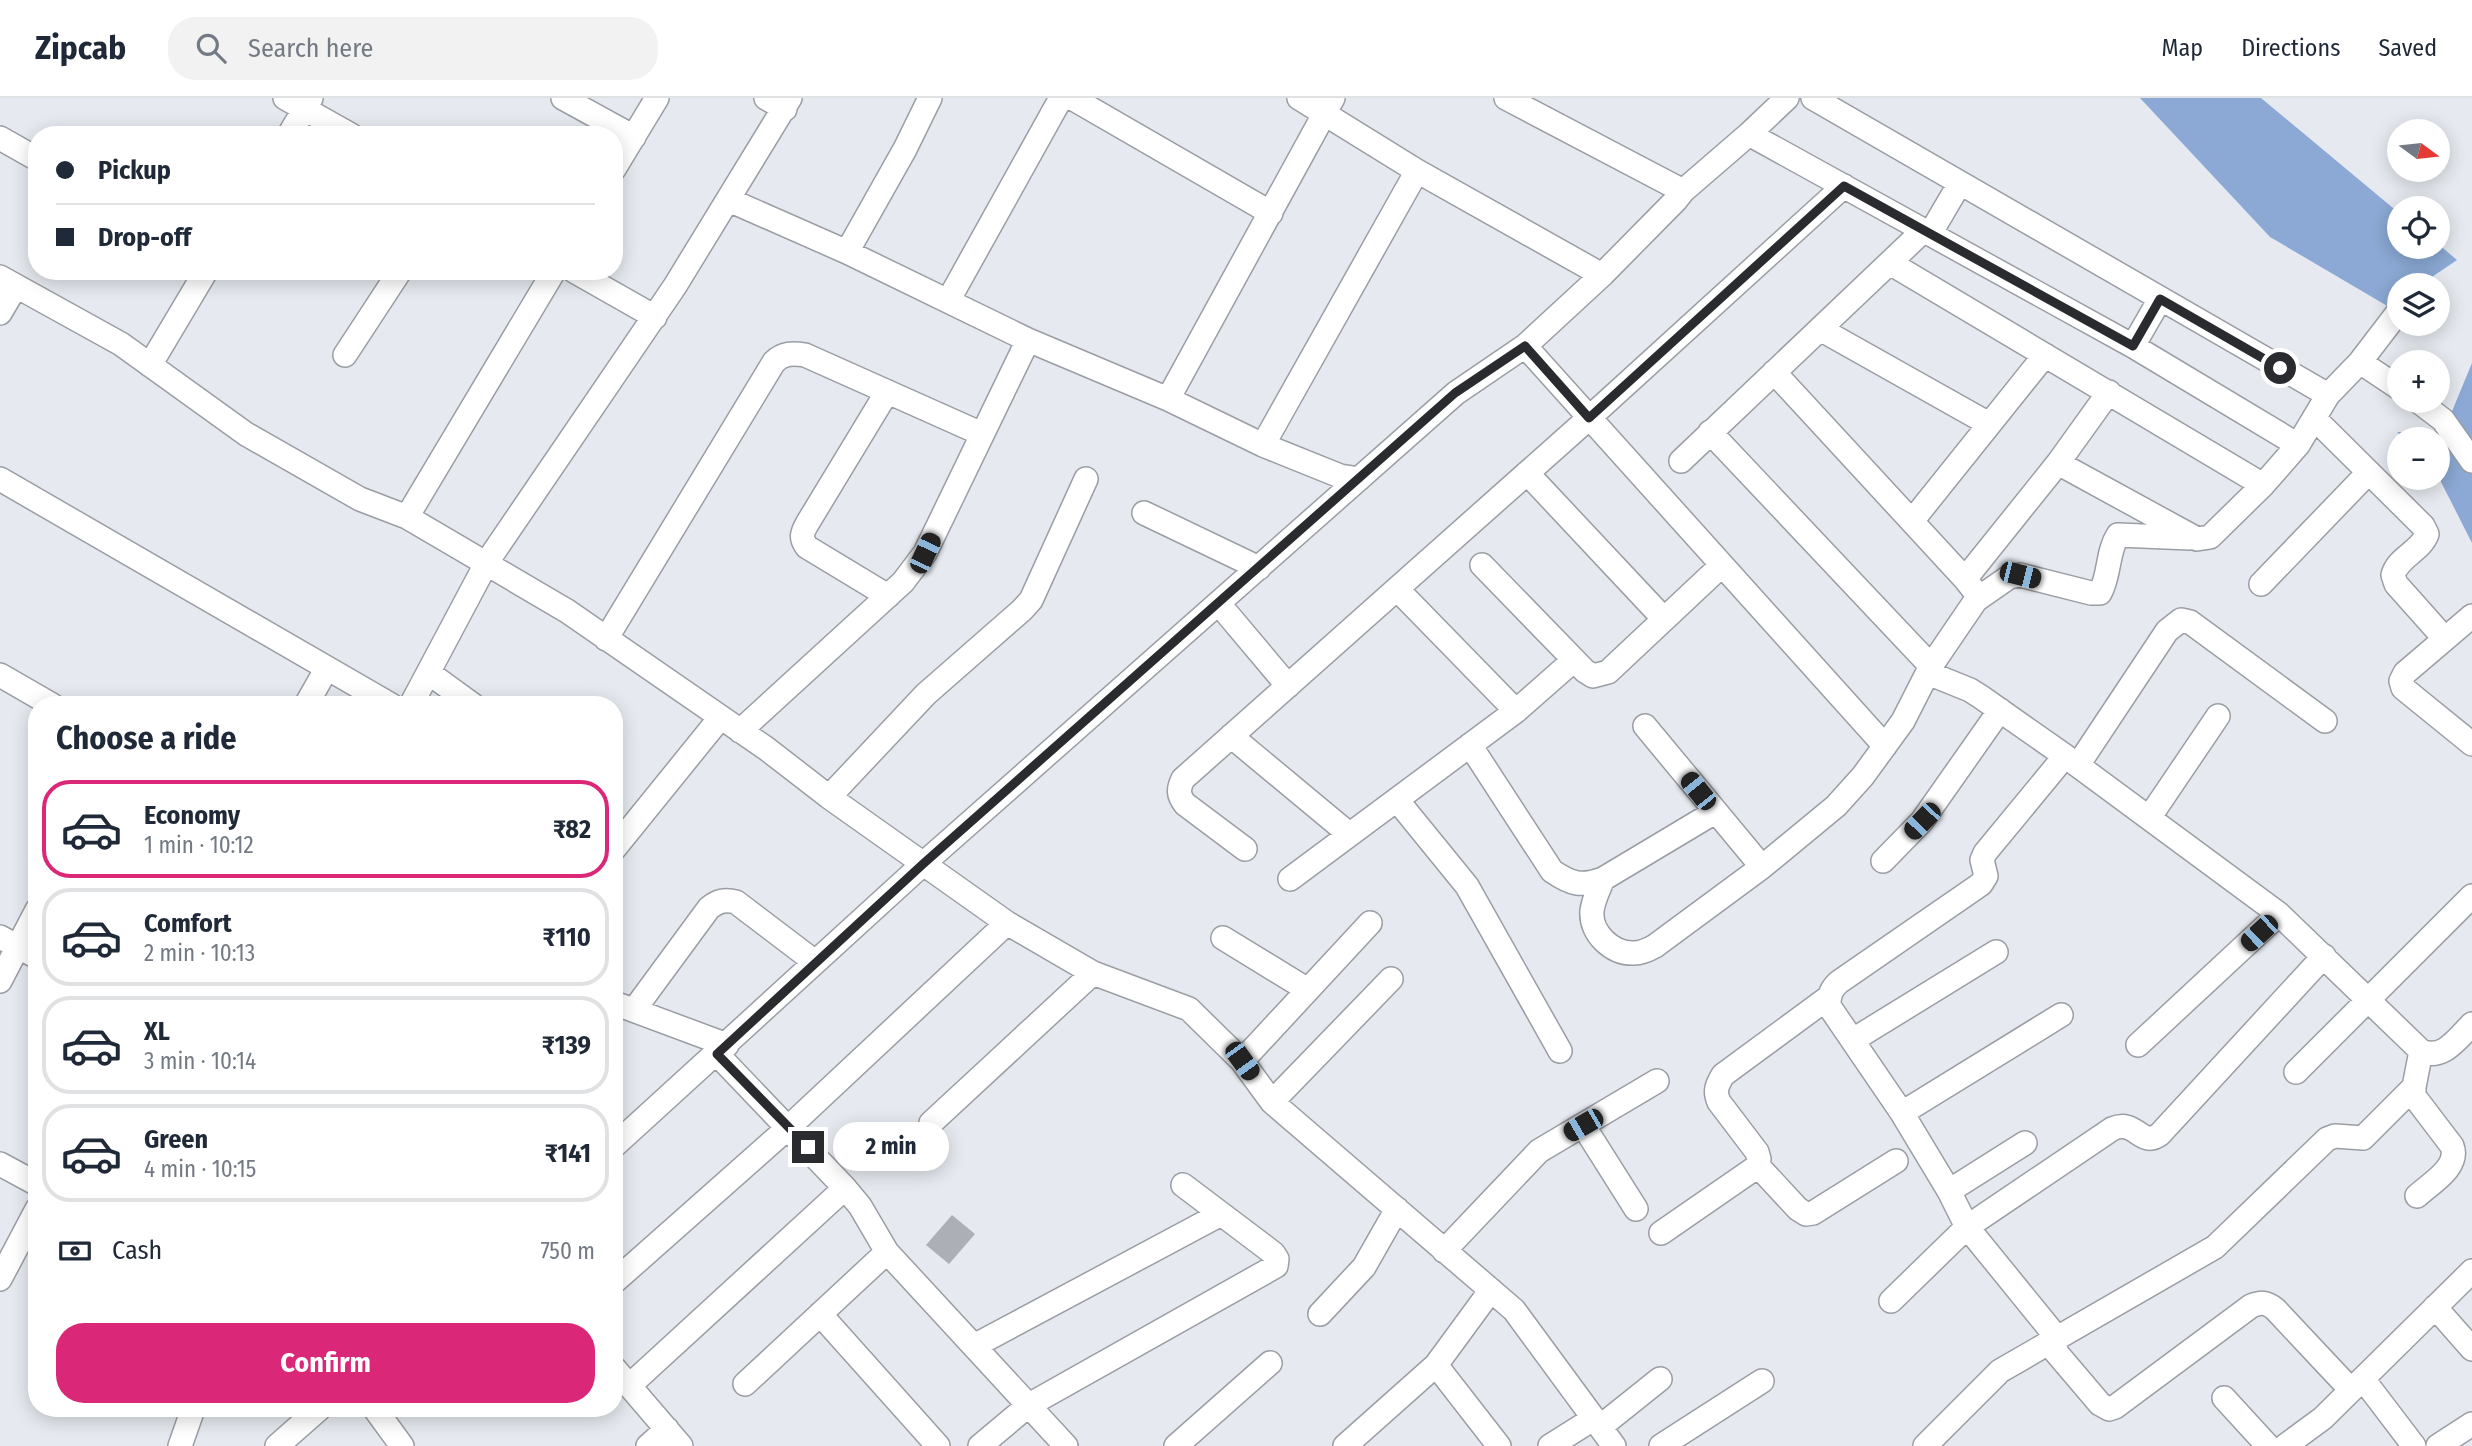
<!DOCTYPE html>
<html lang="en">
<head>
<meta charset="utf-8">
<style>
	body { margin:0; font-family:"Fira Sans Condensed",sans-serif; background:#f2f2f3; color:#1f2937; height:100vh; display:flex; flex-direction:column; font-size:26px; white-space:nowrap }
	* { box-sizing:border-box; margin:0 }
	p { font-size:23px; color:#747a83 }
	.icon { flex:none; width:38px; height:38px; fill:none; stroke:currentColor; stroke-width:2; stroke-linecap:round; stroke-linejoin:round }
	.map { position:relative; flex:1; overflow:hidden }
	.panel { position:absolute; left:28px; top:598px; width:595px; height:721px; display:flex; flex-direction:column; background:#fff; border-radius:28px; box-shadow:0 4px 18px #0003 }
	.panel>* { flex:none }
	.banner { position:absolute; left:28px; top:28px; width:595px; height:154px; border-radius:28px; box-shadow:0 4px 18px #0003; display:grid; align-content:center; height:154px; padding:0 28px; background:#fff }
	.needle { width:46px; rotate:105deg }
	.buttons { position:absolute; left:2387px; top:21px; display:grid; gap:14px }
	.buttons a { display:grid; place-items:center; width:63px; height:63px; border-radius:50%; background:#fff; box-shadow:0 4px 18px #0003; font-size:35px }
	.end { position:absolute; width:32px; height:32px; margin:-16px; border:9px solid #2a2b2e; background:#fff; box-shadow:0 0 0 4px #fff }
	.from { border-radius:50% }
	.bubble { position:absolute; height:49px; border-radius:24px; background:#fff; box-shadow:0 4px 18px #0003; font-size:23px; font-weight:700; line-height:49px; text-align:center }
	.car { position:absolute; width:21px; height:42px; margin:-21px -10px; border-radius:9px; box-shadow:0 0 5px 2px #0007; background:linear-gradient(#222 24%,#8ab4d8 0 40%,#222 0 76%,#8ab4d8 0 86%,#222 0) }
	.banner b { display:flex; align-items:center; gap:24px; height:66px; font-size:26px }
	.banner b+b { border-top:2px solid #e0e1e3 }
	.banner i { width:18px; height:18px; background:#1f2937 }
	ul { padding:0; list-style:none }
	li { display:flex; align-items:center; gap:21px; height:98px; margin:0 14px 10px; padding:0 14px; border:4px solid #e0e1e3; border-radius:28px }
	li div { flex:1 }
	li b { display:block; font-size:26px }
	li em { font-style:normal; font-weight:700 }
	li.active { border-color:#db2777 }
	li>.icon { width:63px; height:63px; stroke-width:1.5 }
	h2 { padding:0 28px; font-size:32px; line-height:84px }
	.pay { display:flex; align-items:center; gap:18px; height:77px; padding:0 28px; font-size:26px }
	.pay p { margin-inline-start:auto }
	.action { display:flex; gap:14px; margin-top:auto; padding:14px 28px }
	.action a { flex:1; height:80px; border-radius:28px; background:#db2777; color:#fff; font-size:28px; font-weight:700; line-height:80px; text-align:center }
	header { display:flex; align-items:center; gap:42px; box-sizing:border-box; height:98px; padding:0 35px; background:#fff; border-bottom:2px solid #e0e1e3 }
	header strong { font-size:33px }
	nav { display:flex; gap:38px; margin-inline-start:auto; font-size:24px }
	.search { width:490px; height:63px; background:#f2f2f3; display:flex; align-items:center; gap:18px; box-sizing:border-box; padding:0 24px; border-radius:28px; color:#747a83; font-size:26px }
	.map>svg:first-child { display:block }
	.water { fill:#8ba9d4 }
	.building { fill:#acb0b6 }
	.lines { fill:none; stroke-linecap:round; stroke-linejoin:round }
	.minor-casing { stroke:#9a9ea4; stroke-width:26 }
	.minor { stroke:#fff; stroke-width:23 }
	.route { stroke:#2a2b2e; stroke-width:9 }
</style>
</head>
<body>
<header>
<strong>Zipcab</strong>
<div class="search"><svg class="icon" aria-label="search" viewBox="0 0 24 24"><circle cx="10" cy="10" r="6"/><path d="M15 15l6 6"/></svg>Search here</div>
<nav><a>Map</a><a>Directions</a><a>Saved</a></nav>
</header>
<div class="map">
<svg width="2472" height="1348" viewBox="0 0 2472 1348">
	<rect width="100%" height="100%" fill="#e6eaf0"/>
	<path class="water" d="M2140,0H2261L2399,115V149H2438V146L2457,162L2420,187H2399V202L2389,209L2270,139Z
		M2472,265V445L2438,378V341H2404L2397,334L2443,335Z"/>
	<path class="building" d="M952,1117L975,1136L949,1166L926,1147Z"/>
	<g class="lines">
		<defs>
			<path id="minor" d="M285,0L351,37
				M563,0L634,39
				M766,0L785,11
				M1072,0L1271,115
				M1299,0L1417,73L1602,177
				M1506,0L1683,93
				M1813,0L2328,297
				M1749,36L2133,248L2298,347
				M289,37L311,0
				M0,40L37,61
				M614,71L657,0
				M729,102L847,154L1028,242L1168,301L1263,347L1340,378L1359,381
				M1930,136L1960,85
				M847,154L905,51L930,0
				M1890,165L2263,387
				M574,173L655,219
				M0,179L121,246L246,336L360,401L407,419L567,513L767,651L829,699L1007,825L1093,875L1189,911L1242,963L1272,1004L1514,1212L1614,1348
				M948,203L1061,0
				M0,215L16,188
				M1820,231L1989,326
				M1525,248L1885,648
				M2133,248L2160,201
				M345,257L400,173
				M2360,264L2399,290
				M150,267L206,173
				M887,294L807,426C802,435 800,440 807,449L888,498
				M1168,301L1333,0
				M2418,303L2443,322L2472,363
				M2314,320L2423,428L2427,436C2421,453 2398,459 2393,477L2396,486L2445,541
				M1710,334L1931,568
				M1263,347L1417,73
				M1681,363L1924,132
				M2058,365L2197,441L2210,439L2263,387L2298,347L2328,297L2360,264L2399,213
				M1527,375L1664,521
				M0,381L391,607
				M1144,415L1259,470
				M407,419L554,173
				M1912,423L2045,257
				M1482,467L1585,573L1593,578L1608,574L1722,467
				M1965,481L2058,365L2109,294
				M2261,486L2368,375
				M1397,491L1516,613
				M1976,502L2009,479L2020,477L2091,495H2100C2110,477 2107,454 2118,437L2190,440
				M1219,506L1288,588
				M2472,518L2405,575L2401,583L2403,590L2472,646
				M606,541L774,264C783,255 793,255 805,257L982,336
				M429,575L473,607
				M1928,575L1970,592L1981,599L2065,658L2279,816L2421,953C2443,963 2458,940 2472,926
				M0,577L52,607
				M306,607L327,570
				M411,607L487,464L675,188L790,0
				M1645,628L1762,769
				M740,633L903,484L925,455L1028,242
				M1231,638L1349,736
				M1470,647L1552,773C1571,786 1581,789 1603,781L1715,714
				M2078,667L2167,533L2181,522L2190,524L2325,623
				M829,699L926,596L1022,512L1031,502L1086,381
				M1397,702L1467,788L1560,953
				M2149,720L2218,618
				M614,751L720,620
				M1245,751L1185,706C1178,697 1178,691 1183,681L1589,320L1844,88
				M1883,763L1922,723L2000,612
				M1290,781L1516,613L1574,562
				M1603,781C1599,791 1593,802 1592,813C1590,835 1612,856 1634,855C1642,855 1648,852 1655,848L1762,769L1836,708L1863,678L1903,623L1931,568L1976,502V495L1965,481L1774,274
				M0,839L37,859
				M1223,840L1308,892
				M0,883L37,812
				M614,905L727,947
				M634,912L709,810C718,803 725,801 736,804L815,864
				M1853,942L1996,854
				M2138,947L2279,816
				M717,956L845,1090L860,1108L887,1154L1066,1348
				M1242,963L1370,825
				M2296,974L2472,798
				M1272,1004L1391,881
				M1902,1015L2061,917
				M931,1025L1093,875
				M1583,1027L1636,1111
				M614,1048L923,766L1456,295L1525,248L1602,177L1676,102L1683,93L1749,36L1787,0
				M0,1066L37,1086
				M1758,1068L1798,1111L1806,1116L1813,1115L1896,1063
				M1949,1093L2025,1045
				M2417,1098C2431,1085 2460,1069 2452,1048L2414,998V989L2421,953
				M1661,1135L1758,1068L1759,1061L1757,1054L1719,1004C1714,993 1717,987 1723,977L1829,899
				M1444,1153L1539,1053L1657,983
				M0,1181L37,1111
				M614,1184L789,1029L1007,825
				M1891,1203L1967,1129L2112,1031C2137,1020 2140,1051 2160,1036L2324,858
				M2435,1209L2472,1251
				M820,1216L938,1348
				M1320,1216L1364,1169L1397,1111
				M2058,1241L1967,1129L1949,1093L1902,1015L1829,908C1829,897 1831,891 1839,884L1981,786L1986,778L1982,762L1985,755L2065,658
				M2049,1246L2100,1306L2109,1311L2115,1309L2251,1208C2261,1204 2266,1204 2275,1211L2351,1292
				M974,1248L1221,1116
				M1436,1267L1499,1348
				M614,1270L681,1348
				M2363,1281L2414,1348
				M745,1286L887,1154
				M629,1288L845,1090
				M2224,1300L2268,1348
				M375,1311L402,1348
				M1600,1329L1660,1281
				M180,1348L193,1311
				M277,1348L319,1311
				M648,1348L667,1331
				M980,1348L1029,1307L1276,1168L1277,1161L1273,1155L1183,1087
				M1176,1348L1270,1265
				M1345,1348L1436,1267L1491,1192
				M1550,1348L1593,1321
				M1661,1348L1762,1283
				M1925,1348L2000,1273L2215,1149L2327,1041L2335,1038L2363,1040L2414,989
				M2285,1348L2323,1320L2472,1173
				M2438,1348L2472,1326"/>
		</defs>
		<use href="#minor" class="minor-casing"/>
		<use href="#minor" class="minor"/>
	</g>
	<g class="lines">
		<path class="route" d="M808,1049L717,956L923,766L1455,295L1525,248L1589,320L1844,88L2133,248L2160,201L2280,270"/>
	</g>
</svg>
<div class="buttons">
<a><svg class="needle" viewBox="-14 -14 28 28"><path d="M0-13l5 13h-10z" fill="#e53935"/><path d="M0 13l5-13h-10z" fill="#747a83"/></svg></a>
<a><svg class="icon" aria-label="locate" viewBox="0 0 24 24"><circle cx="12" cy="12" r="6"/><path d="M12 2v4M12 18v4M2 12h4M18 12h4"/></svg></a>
<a><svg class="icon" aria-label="layers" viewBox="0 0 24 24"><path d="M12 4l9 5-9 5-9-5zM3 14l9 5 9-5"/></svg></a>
<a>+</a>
<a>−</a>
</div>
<i class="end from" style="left:2280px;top:270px"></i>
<i class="end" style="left:808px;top:1049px"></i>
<div class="bubble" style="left:833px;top:1024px;width:116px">2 min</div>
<i class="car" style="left:925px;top:455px;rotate:25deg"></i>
<i class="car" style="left:2020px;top:477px;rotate:104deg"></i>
<i class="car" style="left:1698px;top:693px;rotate:321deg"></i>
<i class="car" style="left:1922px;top:723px;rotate:224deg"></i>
<i class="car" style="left:2259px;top:835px;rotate:227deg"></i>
<i class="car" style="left:1242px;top:963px;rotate:144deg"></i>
<i class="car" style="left:1583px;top:1027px;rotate:240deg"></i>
<div class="banner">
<b><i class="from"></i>Pickup</b>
<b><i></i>Drop-off</b>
</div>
<section class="panel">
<h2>Choose a ride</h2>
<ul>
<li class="active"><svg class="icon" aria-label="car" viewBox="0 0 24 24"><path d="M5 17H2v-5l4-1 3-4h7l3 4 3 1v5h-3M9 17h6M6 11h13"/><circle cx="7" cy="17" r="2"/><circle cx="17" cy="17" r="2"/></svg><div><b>Economy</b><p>1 min · 10:12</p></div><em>₹82</em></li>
<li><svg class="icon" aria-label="car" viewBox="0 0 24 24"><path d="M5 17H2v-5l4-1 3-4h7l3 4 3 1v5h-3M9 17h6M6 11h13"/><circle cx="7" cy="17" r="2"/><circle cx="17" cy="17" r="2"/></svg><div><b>Comfort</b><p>2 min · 10:13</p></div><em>₹110</em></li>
<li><svg class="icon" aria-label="car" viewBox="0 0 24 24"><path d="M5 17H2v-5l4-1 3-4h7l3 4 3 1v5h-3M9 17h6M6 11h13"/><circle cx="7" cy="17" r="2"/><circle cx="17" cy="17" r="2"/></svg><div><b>XL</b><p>3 min · 10:14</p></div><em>₹139</em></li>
<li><svg class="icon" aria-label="car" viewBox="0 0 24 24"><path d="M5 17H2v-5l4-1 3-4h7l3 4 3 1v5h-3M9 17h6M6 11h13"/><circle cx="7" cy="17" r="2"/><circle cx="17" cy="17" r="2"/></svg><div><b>Green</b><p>4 min · 10:15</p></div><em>₹141</em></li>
</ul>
<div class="pay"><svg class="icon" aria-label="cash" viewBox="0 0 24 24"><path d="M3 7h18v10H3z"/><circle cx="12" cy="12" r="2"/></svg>Cash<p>750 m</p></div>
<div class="action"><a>Confirm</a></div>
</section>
</div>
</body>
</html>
